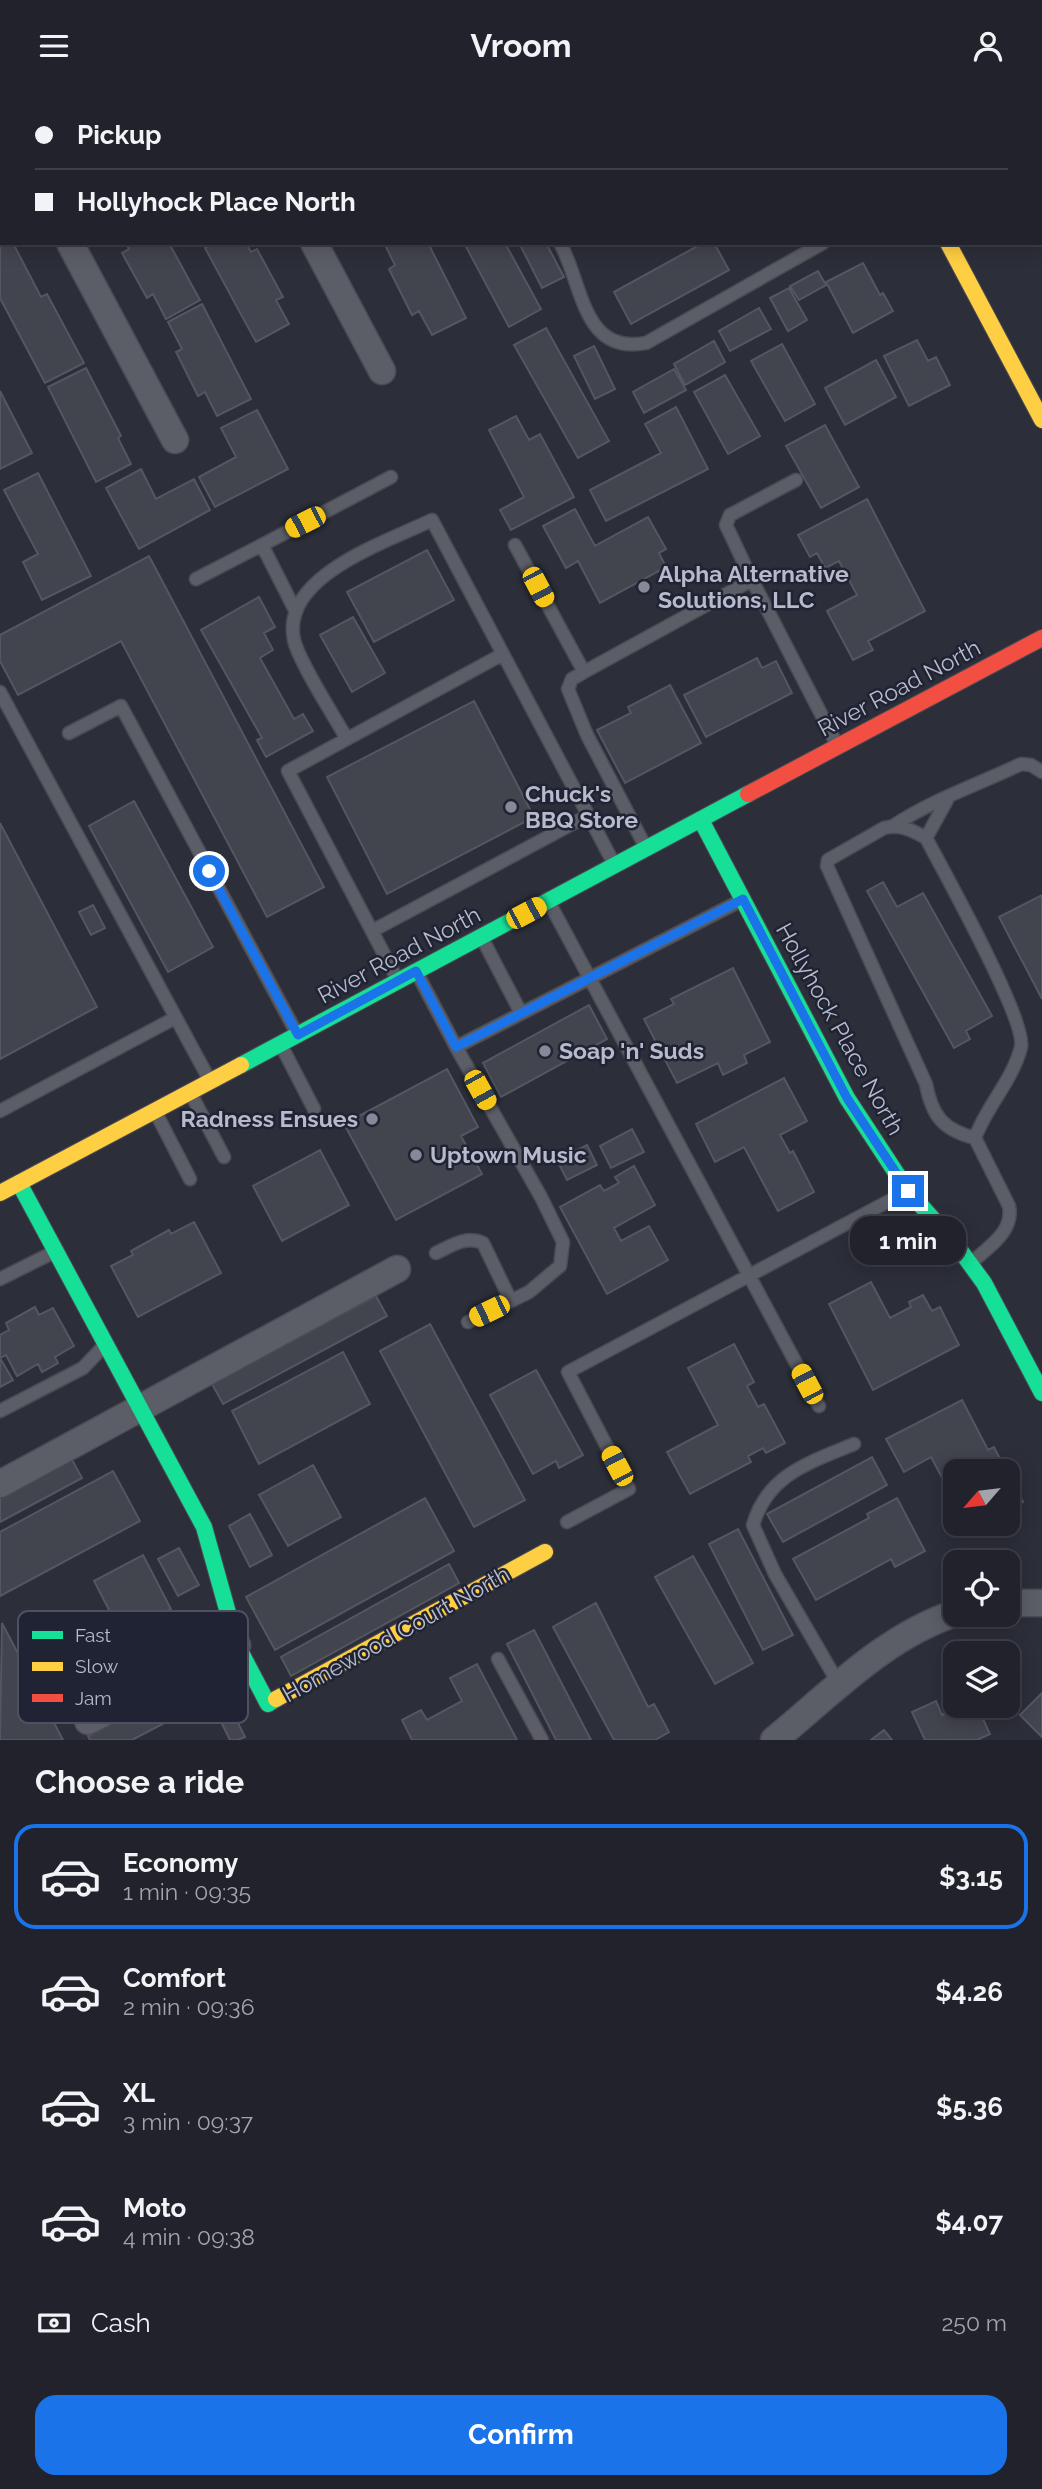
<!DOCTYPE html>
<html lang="en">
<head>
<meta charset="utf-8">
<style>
	body { margin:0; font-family:Raleway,sans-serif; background:#292a33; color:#f1f3f6; height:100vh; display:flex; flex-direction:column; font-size:26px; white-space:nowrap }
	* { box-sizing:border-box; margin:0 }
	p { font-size:23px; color:#a2a4a9 }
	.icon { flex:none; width:38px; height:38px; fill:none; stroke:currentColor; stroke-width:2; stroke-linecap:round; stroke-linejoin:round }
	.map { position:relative; height:1649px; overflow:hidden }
	.sheet { display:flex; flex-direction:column; background:#21222b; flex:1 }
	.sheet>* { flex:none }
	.hud { position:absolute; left:0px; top:0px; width:1043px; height:154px; box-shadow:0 4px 18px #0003,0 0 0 2px #3e3f47; display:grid; align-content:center; height:154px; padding:0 35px; background:#21222b }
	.needle { width:46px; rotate:242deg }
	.buttons { position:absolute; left:943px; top:1368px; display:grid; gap:14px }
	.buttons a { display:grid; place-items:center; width:77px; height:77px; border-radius:14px; background:#21222b; box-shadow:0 4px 18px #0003,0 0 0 2px #3e3f47; font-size:35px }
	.end { position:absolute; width:32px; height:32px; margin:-16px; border:9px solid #1a73e8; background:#fff; box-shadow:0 0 0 4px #fff }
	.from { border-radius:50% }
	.bubble { position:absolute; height:49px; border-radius:21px; background:#21222b; box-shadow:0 4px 18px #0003,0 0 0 2px #3e3f47; font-size:23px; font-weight:700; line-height:49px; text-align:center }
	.car { position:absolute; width:21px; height:42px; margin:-21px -10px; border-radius:9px; box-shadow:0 0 5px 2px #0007; background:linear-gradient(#f5c518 24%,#345 0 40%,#f5c518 0 76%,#345 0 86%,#f5c518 0) }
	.hud b { display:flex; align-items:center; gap:24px; height:66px; font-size:26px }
	.hud b+b { border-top:2px solid #3e3f47 }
	.hud i { width:18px; height:18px; background:#f1f3f6 }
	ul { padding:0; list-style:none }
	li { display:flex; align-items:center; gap:21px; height:105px; margin:0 14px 10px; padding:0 21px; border:4px solid transparent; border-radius:21px }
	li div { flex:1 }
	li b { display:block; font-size:26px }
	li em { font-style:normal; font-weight:700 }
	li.current { border-color:#1a73e8 }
	li>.icon { width:63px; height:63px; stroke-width:1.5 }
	h2 { padding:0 35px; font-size:32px; line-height:84px }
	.pay { display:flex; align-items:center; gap:18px; height:77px; padding:0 35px; font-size:26px }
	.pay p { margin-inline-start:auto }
	.primary-button { display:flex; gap:14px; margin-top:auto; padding:14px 35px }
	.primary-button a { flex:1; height:80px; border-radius:21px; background:#1a73e8; color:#fff; font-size:28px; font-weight:700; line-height:80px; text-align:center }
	header { display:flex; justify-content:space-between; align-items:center; height:91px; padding:0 35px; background:#21222b; font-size:32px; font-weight:700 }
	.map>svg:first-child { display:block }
	.building { fill:#42444e; stroke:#545661; stroke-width:2 }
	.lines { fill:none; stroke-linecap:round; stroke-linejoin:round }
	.lane-casing { stroke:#4a4b53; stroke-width:15 }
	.street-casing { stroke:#4a4b53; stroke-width:29 }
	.fast-casing { stroke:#4a4b53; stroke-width:18 }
	.slow-casing { stroke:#4a4b53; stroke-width:18 }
	.jam-casing { stroke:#4a4b53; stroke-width:18 }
	.lane { stroke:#5c5e67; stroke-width:12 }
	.street { stroke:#5c5e67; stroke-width:26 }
	.fast { stroke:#16e098; stroke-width:16 }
	.slow { stroke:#ffcf43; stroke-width:16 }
	.jam { stroke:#f24e42; stroke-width:16 }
	.route { stroke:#1a73e8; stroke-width:9 }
	.poi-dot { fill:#868997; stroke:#1f2334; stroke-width:2.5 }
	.labels { text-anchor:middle; stroke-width:5; stroke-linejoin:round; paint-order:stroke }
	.poi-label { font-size:23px; font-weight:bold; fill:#b6baca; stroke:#1f2334; text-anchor:start }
	.street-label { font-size:23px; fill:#b6baca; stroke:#1f2334 }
	.key { fill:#1f2334; stroke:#4c5061; stroke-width:2 }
	.key-label { font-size:19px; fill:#b6baca }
</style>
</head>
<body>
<header><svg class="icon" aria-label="menu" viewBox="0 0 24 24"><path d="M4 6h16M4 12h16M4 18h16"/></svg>Vroom<svg class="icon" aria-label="person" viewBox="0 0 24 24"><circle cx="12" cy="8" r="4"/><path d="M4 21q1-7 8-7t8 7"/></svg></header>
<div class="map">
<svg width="1042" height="1649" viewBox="0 0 1042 1649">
	<rect width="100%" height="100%" fill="#2c2e39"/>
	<path class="building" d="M121,0H173L174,2H122Z
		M296,0H347L348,2H297Z
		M406,0H466L402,2Z
		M669,0H722L719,2Z
		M761,0H788L789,2H758Z
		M961,0H1016L1017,2H962Z
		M0,116L2,152H13L41,206L47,203L84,272L45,292L0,207Z
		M126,152H169L200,209L166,228L153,203L147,207L122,162L129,158Z
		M214,152H246L251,161L257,158L283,206L276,209L289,233L256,251L205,157Z
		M384,152H428L466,227L432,244L419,220L412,224L389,178L395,174Z
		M464,152H505L541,218L509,236Z
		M519,152H546L564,186L542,197Z
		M703,152H714L729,179L631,233L614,201Z
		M863,172L880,204L883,202L893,220L853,242L826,191Z
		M818,180L826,194L799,209L790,195Z
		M789,197L807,229L788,240L770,207Z
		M202,213L251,308L217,325L205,301L198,305L176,261L182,258L168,231Z
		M759,217L771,238L730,260L719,240Z
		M546,237L609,350L578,367L514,254Z
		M917,249L928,270L936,266L950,294L909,315L884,265Z
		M714,250L725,271L685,294L674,273Z
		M782,253L815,313L785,330L751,270Z
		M594,255L615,298L595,308L574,265Z
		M876,269L896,306L845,334L825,297Z
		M86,277L121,345L118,347L131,373L96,391L48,296Z
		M674,278L686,299L644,322L633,301Z
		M725,284L760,345L728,363L694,301Z
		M0,300L32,362L0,378Z
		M676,316L708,378L606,430L590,399L661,362L645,333Z
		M257,319L288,378L215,416L199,386L236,366L221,337Z
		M516,325L529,349L540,343L574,406L511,439L500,419L524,406L489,339Z
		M825,334L859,396L821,417L786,355Z
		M141,378L156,408L194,388L210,419L139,458L106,397Z
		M38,382L91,485L42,509L23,471L38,463L4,399Z
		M867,408L925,520L868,550L873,559L853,569L827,520L857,504L839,470L825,477L817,462L810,466L798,444Z
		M575,418L595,455L648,426L666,458L659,462L666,476L600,512L578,470L566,477L543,435Z
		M427,459L454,509L374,551L347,501Z
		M149,465L324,796L267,826L121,550L18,604L0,570V544Z
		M259,506L275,536L264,542L273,559L260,567L294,628L303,623L313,640L266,666L257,649L262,647L201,539Z
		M353,526L385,582L352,601L320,544Z
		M757,567L762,577L776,570L792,602L706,646L684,604Z
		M670,594L701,652L625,692L597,639L631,622L628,616Z
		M474,610L534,726L387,803L327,686Z
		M134,710L213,856L168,881L89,735Z
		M0,732L97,916L0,968Z
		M883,791L897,816L923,802L992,925L966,940L970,948L954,957L867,800Z
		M1042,804V908L999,826Z
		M93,814L105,837L91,844L79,821Z
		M733,877L770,951L744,964L747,972L723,984L718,972L677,992L644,928L674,913L671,908Z
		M589,914L607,948L501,1006L483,972Z
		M447,978L478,1036L461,1045L482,1083L396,1129L344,1033Z
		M784,987L807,1030L780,1044L790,1062L793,1060L814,1101L778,1120L744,1056L715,1071L696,1033Z
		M632,1038L644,1061L611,1077L600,1055Z
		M587,1054L597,1074L567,1089L557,1069Z
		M320,1059L349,1114L282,1150L253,1095Z
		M634,1075L655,1114L614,1137L621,1150L649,1135L668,1169L607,1203L560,1116L600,1094L604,1100L619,1092L615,1086Z
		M194,1131L221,1182L138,1226L111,1175L133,1164L131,1160L169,1139L171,1143Z
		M871,1191L890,1227L911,1216L909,1211L923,1204L932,1220L940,1216L959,1254L873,1299L829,1213Z
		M376,1205L387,1225L223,1313L212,1293Z
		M35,1216L39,1224L53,1217L74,1255L55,1266L58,1272L42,1281L38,1273L17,1285L6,1264L0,1267L13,1289L0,1296V1244L9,1239L6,1232Z
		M430,1233L525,1409L474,1436L380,1260Z
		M734,1253L754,1291L747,1295L758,1316L764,1313L785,1352L766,1362L763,1357L748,1365L751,1371L690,1403L667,1361L718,1334L688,1277Z
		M343,1261L370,1313L259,1373L232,1320Z
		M536,1279L583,1364L559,1377L556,1370L533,1383L490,1304Z
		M962,1309L988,1359L994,1356L1007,1381H956V1413L931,1366L904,1381L886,1348Z
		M872,1366L887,1394L783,1451L767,1423Z
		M71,1367L82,1387L0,1431V1405Z
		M313,1374L341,1426L288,1455L259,1404Z
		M113,1380L140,1430L0,1505V1441Z
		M1008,1382L1023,1411L1008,1419Z
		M425,1407L454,1460L275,1559L246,1506Z
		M897,1407L925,1460L895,1476L891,1468L816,1509L793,1468L869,1427L867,1423Z
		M250,1423L272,1464L250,1476L229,1435Z
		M966,1433H981L969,1440Z
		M738,1438L793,1544L763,1559L709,1453Z
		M179,1457L199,1494L178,1505L158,1468Z
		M143,1464L171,1518L122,1544L94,1490Z
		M693,1465L753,1572L715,1593L655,1486Z
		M449,1473L459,1492L291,1585L281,1566Z
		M596,1512L648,1616L654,1613L669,1641L655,1649H614L553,1536Z
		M2,1532L63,1649H0Z
		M534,1539L591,1649H556L507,1553Z
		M477,1573L517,1649H412L402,1629L421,1619L427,1629L462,1610L450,1587Z
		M956,1587V1607L948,1590Z
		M1042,1602V1646L1020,1624Z
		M161,1607L172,1628L132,1649H90L88,1645Z
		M936,1610L942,1624L959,1615H977L990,1643L977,1649H925L912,1621Z
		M231,1618L245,1646L238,1649H230L218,1625Z
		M884,1639L892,1649H871Z"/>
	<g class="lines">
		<defs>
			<path id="lane" d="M630,0L631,2
				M560,152C583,193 582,264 646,252L823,152
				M515,454L584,581
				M196,488L262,454
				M752,489L726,434L730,424L796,389
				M296,521L262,454L391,386
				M0,601L209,988
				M69,642L121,615L296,941
				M347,648C334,625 299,571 294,549C280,485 387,451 432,429L503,563
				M893,735C932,709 977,694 1021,673L1031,674L1042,681
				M926,747L947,709
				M644,753L587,644L568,598L572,588L584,581L752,489L836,652
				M550,813L819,1315
				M372,840L587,725
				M483,849L521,922
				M418,884L456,956L740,810
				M396,886L288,680L503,563L613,771
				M282,956L314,1018
				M456,956L541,1106L563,1151L560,1175L529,1201L468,1231
				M192,1005L224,1066
				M0,1020L175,927
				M157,1024L190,1088
				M436,1162C451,1155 466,1144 483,1152L511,1210
				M973,1170C990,1155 1014,1140 1009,1115L975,1047C986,1016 1013,989 1021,956C1027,930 943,779 926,747C912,739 900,733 884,737L828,769L827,775L926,993C932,1025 943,1039 975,1047
				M0,1188L54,1161
				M0,1320L83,1277L102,1257
				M567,1431L629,1398L568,1281L904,1102
				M498,1568L542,1649
				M840,1595L775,1483L753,1434C768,1383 809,1372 854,1353"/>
			<path id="street" d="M234,0L235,2
				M0,24L2,26
				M70,152L175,349
				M314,152L382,280
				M0,1393L397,1178
				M1008,1512H1042
				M88,1630L237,1554
				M774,1649C830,1603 885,1545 956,1522"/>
			<path id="fast" d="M867,0L868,2
				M701,729L847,1007L908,1100L957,1155L984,1192L1042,1302
				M241,974L748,703
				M19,1092L204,1436L237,1554L268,1613L276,1608"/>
			<path id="slow" d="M948,152L1042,329
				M0,1102L241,974
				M276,1608L545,1461"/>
			<path id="jam" d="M748,703L1042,547"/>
		</defs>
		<use href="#lane" class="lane-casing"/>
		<use href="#street" class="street-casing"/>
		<use href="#fast" class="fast-casing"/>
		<use href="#slow" class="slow-casing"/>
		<use href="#jam" class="jam-casing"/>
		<use href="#lane" class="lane"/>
		<use href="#street" class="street"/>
		<use href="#fast" class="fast"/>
		<use href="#slow" class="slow"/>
		<use href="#jam" class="jam"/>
	</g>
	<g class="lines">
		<path class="route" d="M209,780L298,944L416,880L456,956L743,808L847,1007L908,1100"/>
	</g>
	<g class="poi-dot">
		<circle cx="644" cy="496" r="7"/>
		<circle cx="511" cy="716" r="7"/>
		<circle cx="545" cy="960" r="7"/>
		<circle cx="372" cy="1028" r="7"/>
		<circle cx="416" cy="1064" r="7"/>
	</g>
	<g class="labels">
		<g class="poi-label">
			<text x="658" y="491">Alpha Alternative<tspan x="658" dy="26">Solutions, LLC</tspan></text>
			<text x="525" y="711">Chuck's<tspan x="525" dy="26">BBQ Store</tspan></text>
			<text x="559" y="968">Soap 'n' Suds</text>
			<text x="358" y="1036" text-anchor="end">Radness Ensues</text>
			<text x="430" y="1072">Uptown Music</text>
		</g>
		<g class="street-label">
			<text transform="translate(899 597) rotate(-28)" y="8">River Road North</text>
			<text transform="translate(399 864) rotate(-28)" y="8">River Road North</text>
			<text transform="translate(840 938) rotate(61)" y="8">Hollyhock Place North</text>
			<text transform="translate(396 1543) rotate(-29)" y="8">Homewood Court North</text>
		</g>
	</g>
	<rect x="18" y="1520" width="230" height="112" rx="10" class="key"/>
	<rect x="32" y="1540" width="31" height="8" fill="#16e098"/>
	<rect x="32" y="1571" width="31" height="9" fill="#ffcf43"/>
	<rect x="32" y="1603" width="31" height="8" fill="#f24e42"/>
	<g class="key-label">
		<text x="75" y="1551">Fast</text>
		<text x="75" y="1582">Slow</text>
		<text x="75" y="1614">Jam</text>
	</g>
</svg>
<div class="buttons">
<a><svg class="needle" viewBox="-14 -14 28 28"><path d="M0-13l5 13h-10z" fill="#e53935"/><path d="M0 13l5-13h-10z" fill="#a2a4a9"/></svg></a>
<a><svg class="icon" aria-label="locate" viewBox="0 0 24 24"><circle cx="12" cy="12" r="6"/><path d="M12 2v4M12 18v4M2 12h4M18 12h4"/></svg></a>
<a><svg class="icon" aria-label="layers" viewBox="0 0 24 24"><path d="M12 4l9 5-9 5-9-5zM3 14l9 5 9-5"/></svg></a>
</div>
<i class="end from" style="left:209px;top:780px"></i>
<i class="end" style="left:908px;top:1100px"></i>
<div class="bubble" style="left:850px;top:1125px;width:116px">1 min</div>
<i class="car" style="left:305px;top:431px;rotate:243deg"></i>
<i class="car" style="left:538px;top:496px;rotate:152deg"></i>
<i class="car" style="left:526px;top:822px;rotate:62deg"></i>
<i class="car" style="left:480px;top:999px;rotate:151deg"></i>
<i class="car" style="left:489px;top:1220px;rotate:244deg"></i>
<i class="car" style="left:807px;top:1293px;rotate:332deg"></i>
<i class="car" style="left:617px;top:1375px;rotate:332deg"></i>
<div class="hud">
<b><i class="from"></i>Pickup</b>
<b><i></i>Hollyhock Place North</b>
</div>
</div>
<section class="sheet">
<h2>Choose a ride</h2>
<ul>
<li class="current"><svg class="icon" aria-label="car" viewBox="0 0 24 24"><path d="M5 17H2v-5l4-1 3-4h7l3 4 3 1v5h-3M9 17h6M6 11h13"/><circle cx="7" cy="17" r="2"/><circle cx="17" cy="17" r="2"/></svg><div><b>Economy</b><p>1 min · 09:35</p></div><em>$3.15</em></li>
<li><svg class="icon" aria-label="car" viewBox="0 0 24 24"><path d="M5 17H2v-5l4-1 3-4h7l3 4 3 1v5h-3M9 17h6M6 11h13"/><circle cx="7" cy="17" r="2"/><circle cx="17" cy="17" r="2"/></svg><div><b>Comfort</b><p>2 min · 09:36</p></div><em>$4.26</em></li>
<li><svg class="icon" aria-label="car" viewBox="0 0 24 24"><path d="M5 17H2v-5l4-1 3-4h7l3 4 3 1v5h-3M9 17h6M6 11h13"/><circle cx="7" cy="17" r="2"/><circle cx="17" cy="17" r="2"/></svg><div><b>XL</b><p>3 min · 09:37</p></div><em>$5.36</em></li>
<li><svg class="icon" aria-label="car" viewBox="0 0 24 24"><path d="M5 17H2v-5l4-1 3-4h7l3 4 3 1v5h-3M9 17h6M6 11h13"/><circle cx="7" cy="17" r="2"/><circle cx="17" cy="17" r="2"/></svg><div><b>Moto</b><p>4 min · 09:38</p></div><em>$4.07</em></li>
</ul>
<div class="pay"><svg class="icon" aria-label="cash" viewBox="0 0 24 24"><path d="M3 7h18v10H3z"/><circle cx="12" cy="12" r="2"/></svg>Cash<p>250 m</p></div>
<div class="primary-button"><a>Confirm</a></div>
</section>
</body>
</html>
